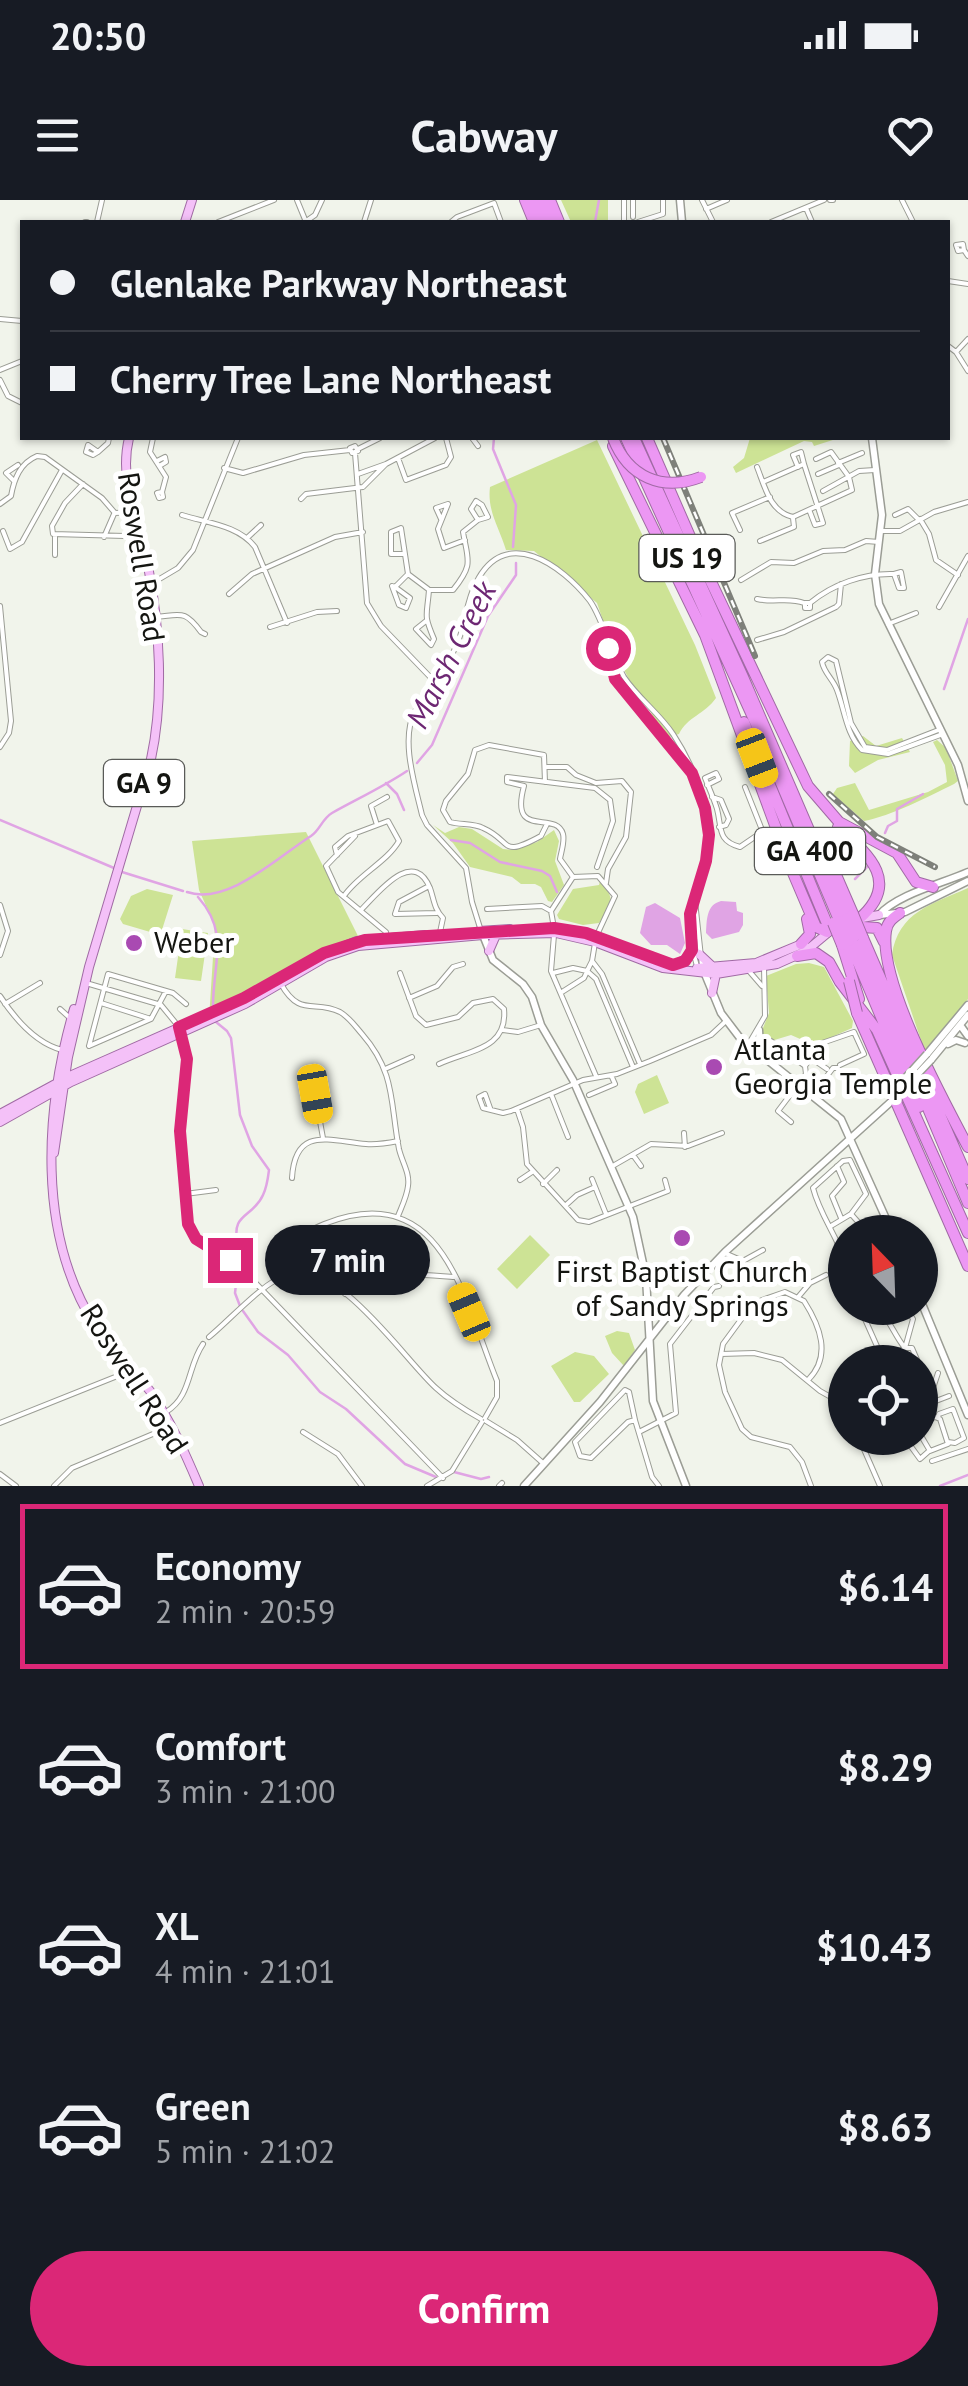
<!DOCTYPE html>
<html lang="en">
<head>
<meta charset="utf-8">
<style>
	body { margin:0; font-family:"PT Sans",sans-serif; background:#20242c; color:#f1f3f6; height:100vh; display:flex; flex-direction:column; font-size:38px; white-space:nowrap }
	* { box-sizing:border-box; margin:0 }
	p { font-size:32px; color:#9ea1a6 }
	.icon { flex:none; width:55px; height:55px; fill:none; stroke:currentColor; stroke-width:2; stroke-linecap:round; stroke-linejoin:round }
	.map { position:relative; height:1286px; overflow:hidden }
	.details { display:flex; flex-direction:column; background:#171b24; flex:1 }
	.details>* { flex:none }
	.banner { position:absolute; left:20px; top:20px; width:930px; height:220px; border-radius:0px; box-shadow:0 2px 8px #0004; display:grid; align-content:center; height:220px; padding:0 30px; background:#171b24 }
	.needle { width:65px; rotate:337deg }
	.buttons { position:absolute; left:828px; top:1015px; display:grid; gap:20px }
	.buttons a { display:grid; place-items:center; width:110px; height:110px; border-radius:50%; background:#171b24; box-shadow:0 2px 8px #0004; font-size:50px }
	.end { position:absolute; width:45px; height:45px; margin:-22px; border:12px solid #db2777; background:#fff; box-shadow:0 0 0 5px #fff }
	.from { border-radius:50% }
	.bubble { position:absolute; height:70px; border-radius:35px; background:#171b24; box-shadow:0 2px 8px #0004; font-size:32px; font-weight:800; line-height:70px; text-align:center }
	.car { position:absolute; width:30px; height:60px; margin:-30px -15px; border-radius:12px; box-shadow:0 0 8px 2px #0007; background:linear-gradient(#f5c518 24%,#345 0 40%,#f5c518 0 76%,#345 0 86%,#f5c518 0) }
	.banner b { display:flex; align-items:center; gap:35px; height:95px; font-size:38px }
	.banner b+b { border-top:2px solid #363941 }
	.banner i { width:25px; height:25px; background:#f1f3f6 }
	ul { padding:18px 0 0; list-style:none }
	li { display:flex; align-items:center; gap:30px; height:165px; margin:0 20px 15px; padding:0 10px; border:5px solid transparent; border-radius:0px }
	li div { flex:1 }
	li b { display:block; font-size:38px }
	li em { font-style:normal; font-weight:800 }
	li.current { border-color:#db2777 }
	li>.icon { width:90px; height:90px; stroke-width:1.5 }
	.button { display:flex; gap:20px; margin-top:auto; padding:20px 30px }
	.button a { flex:1; height:115px; border-radius:60px; background:#db2777; color:#fff; font-size:40px; font-weight:800; line-height:115px; text-align:center }
	.status { display:flex; justify-content:space-between; align-items:center; height:70px; padding:0 50px; background:#171b24; direction:ltr }
	.status svg { height:28px; fill:currentColor }
	header { display:flex; justify-content:space-between; align-items:center; height:130px; padding:0 30px; background:#171b24; font-size:45px; font-weight:800 }
	.map>svg:first-child { display:block }
	.green { fill:#cde395 }
	.water { fill:#e0a4e4 }
	.lines { fill:none; stroke-linecap:round; stroke-linejoin:round }
	.stream { stroke:#e0a4e4; stroke-width:2.5 }
	.street-casing { stroke:#9b9d95; stroke-width:6 }
	.secondary-casing { stroke:#9b9d95; stroke-width:9 }
	.primary-casing { stroke:#a06aa4; stroke-width:10 }
	.highway-casing { stroke:#a06aa4; stroke-width:12 }
	.street { stroke:#fff; stroke-width:4 }
	.secondary { stroke:#fff; stroke-width:6 }
	.primary { stroke:#f4c1f8; stroke-width:8 }
	.highway { stroke:#ec97f3; stroke-width:10 }
	.rail-casing { stroke:#7e807a; stroke-width:6 }
	.rail { stroke:#fff; stroke-width:2.5; stroke-dasharray:8; stroke-linecap:butt }
	.secondary-bridge-casing { stroke:#9b9d95; stroke-width:9; stroke-linecap:butt }
	.highway-bridge-casing { stroke:#a06aa4; stroke-width:12; stroke-linecap:butt }
	.secondary-bridge { stroke:#fff; stroke-width:6 }
	.highway-bridge { stroke:#ec97f3; stroke-width:10 }
	.route { stroke:#db2777; stroke-width:12 }
	.poi-dot { fill:#a94ab2; stroke:#fff; stroke-width:4 }
	.labels { text-anchor:middle; stroke-width:10; stroke-linejoin:round; paint-order:stroke }
	.shield { fill:#fff; stroke:#5a5b58; stroke-width:2.5 }
	.shield-label { font-size:28px; font-weight:bold; fill:#141511 }
	.street-label { font-size:30px; fill:#141511; stroke:#fff }
	.poi-label { font-size:30px; fill:#141511; stroke:#fff; text-anchor:start }
	.water-label { font-size:32px; font-style:italic; fill:#6d2773; stroke:#fff }
</style>
</head>
<body>
<div class="status"><b>20:50</b><svg viewBox="0 0 49 12"><path d="M0 12V9h3v3zM5 12V6h3v6zM10 12V3h3v9zM15 12V0h3v12zM26 1h20v11H26zM47 4h2v5h-2z"/></svg></div>
<header><svg class="icon" aria-label="menu" viewBox="0 0 24 24"><path d="M4 6h16M4 12h16M4 18h16"/></svg>Cabway<svg class="icon" aria-label="heart" viewBox="0 0 24 24"><path d="M12 20l-8-8c-3-5 5-10 8-4 3-6 11-1 8 4z"/></svg></header>
<div class="map">
<svg width="968" height="1286" viewBox="0 0 968 1286">
	<rect width="100%" height="100%" fill="#f1f4eb"/>
	<path class="green" d="M561,0H608V22H571Z
		M750,238H839L814,246L812,242L804,241L736,273L733,267L744,258Z
		M597,240L695,445L716,498C705,514 687,517 679,534L666,538L657,527L646,501L631,483L612,447L597,403L534,351L506,350C499,327 487,311 490,287Z
		M863,536L876,546L902,538L910,552L878,560L855,573L849,566L850,541Z
		M937,540L946,548L958,581L954,584C928,597 891,616 864,621L833,594L837,588L855,583L869,610L928,592L947,582L945,565L933,542Z
		M433,625L445,633L459,627L472,629L503,649L513,650L537,642L554,630L559,641L555,661L564,685L552,702L548,701L541,687L535,684H521L512,677L470,667L453,643Z
		M306,632L361,742C306,757 260,794 209,819L215,726L199,690L192,641Z
		M600,681C616,699 613,705 599,723L583,725L559,719L557,715L573,689L599,685Z
		M968,688V799L932,849H924L892,755C898,712 932,704 968,688Z
		M147,689L173,695L161,733L157,734L123,724L120,719L131,696Z
		M182,729L208,733L201,781L175,778Z
		M809,763L824,767L853,821L852,828L814,845L791,835L761,844V833L769,813L766,776L796,764Z
		M657,875L669,903L644,914L635,892L638,884Z
		M530,1035L550,1055L517,1089L497,1069Z
		M617,1131L629,1133L635,1150L624,1166L612,1153L605,1136Z
		M575,1152L594,1156L609,1174L580,1202H574L551,1166Z"/>
	<path class="water" d="M721,701L736,702L737,711L743,713V725L739,732L712,739L706,733C707,720 706,705 721,701Z
		M655,703L680,718L685,743L680,754L667,745H651L640,733L646,707Z"/>
	<g class="lines">
		<path class="stream" d="M595,22L599,0
			M494,238L493,249L516,305L513,347
			M944,489L968,419
			M417,563L432,545L488,416L516,375V363
			M386,583L397,594L404,610
			M0,620L114,668
			M885,633L888,626L897,621V609L923,594
			M451,640L470,643L500,662L542,671L550,676L557,692
			M122,672L183,691
			M855,679L868,666
			M187,692C228,706 279,656 311,636C320,630 322,619 332,613C357,599 383,587 407,571
			M198,697C230,733 213,762 213,806
			M216,822L227,831L231,838L240,915L252,946L269,970C268,978 267,987 263,995C253,1018 230,1013 238,1044
			M239,1048L243,1059L240,1065
			M238,1067L235,1093L240,1106
			M243,1111L258,1132L288,1155L320,1192L346,1209L405,1264L436,1277
			M454,1272L481,1279L489,1277
			M940,1286L968,1275"/>
		<defs>
			<path id="street" d="M297,0L306,22
				M624,0V22
				M702,0L713,22
				M830,0H833
				M902,0L913,22
				M806,8L812,22
				M706,9L727,0
				M633,17V0
				M85,22H87
				M97,22L102,0
				M218,22L274,0
				M305,22L315,15L322,0
				M364,22L371,0
				M451,22L457,17L494,3L501,22
				M638,22L663,14V0
				M771,22L824,0
				M964,50L963,44L956,45L958,51L964,50L968,56
				M948,81L968,84
				M0,119L22,121
				M948,146L956,152L968,171
				M956,152L968,139
				M0,170L22,161
				M0,180L8,196L22,203
				M153,238L150,252L166,277L162,292
				M472,238L478,246
				M88,245L98,252L93,255L86,252Z
				M355,246L358,251L352,253L350,248Z
				M358,249L380,238
				M98,252L108,243L109,238
				M355,253L367,403L381,426L435,482
				M398,258L406,280L446,265L451,257L446,238
				M157,261L165,257L166,262L161,265
				M838,263L862,253
				M757,267C765,287 770,312 793,317L852,290L849,277L831,252L816,259
				M798,267L793,255L801,252L804,264
				M224,268L243,273L304,255L350,250
				M358,274L386,264L435,238
				M818,274L839,265
				M13,280L6,273L18,265
				M763,282L804,264L823,323L815,325L810,312
				M83,284L65,303L52,326L53,334L125,336
				M823,291L859,271L875,270
				M162,292L163,297L159,298L157,293Z
				M301,299L306,294L363,287L386,264
				M0,304L11,296C14,279 20,263 37,256L45,257L102,298L115,313L134,312
				M182,315C207,323 238,325 255,347L287,423
				M895,315L908,309L919,320
				M441,319L436,308L448,304L438,329L444,348L465,340
				M920,319L929,334L936,360L958,375
				M740,330L732,313L770,297
				M3,331L10,349L22,342L62,270
				M881,331H900L934,312L968,302
				M55,335V355
				M104,337L114,314
				M247,338L261,325
				M760,341L794,327L793,318
				M408,374L428,389
				M741,380L771,362L794,363L823,351L845,350L866,341L879,342
				M151,384L178,368L193,350L238,238
				M395,387L392,386L399,405L406,408L410,398L395,387L408,374L401,328L391,332V354H404
				M229,394L252,374L335,337L363,332
				M757,399C773,403 790,397 804,403
				M805,403H810V408H805Z
				M810,403C833,384 864,373 894,374L899,388H904L901,372L894,374
				M0,406L11,521L9,533L0,547
				M939,407L968,356
				M155,417C181,415 184,409 201,432L205,434
				M426,421L416,429L431,445L434,439C423,413 427,417 429,390H453C474,364 468,361 463,332L478,320L488,317L482,305L476,301L471,309L478,320
				M888,424L916,413
				M270,427L317,412L337,411
				M757,440L784,432L836,407L839,404L841,384
				M610,454C607,484 666,543 687,567
				M941,529L887,550L865,547L851,523L836,461L828,457L822,462C824,473 833,479 837,490C845,511 846,534 862,550L888,554L943,534
				M547,567H567L576,575L596,583
				M545,582L544,555L489,545L475,550L468,574L446,601L443,610L450,622C460,625 474,623 483,628C513,641 499,659 541,636L547,624
				M596,583L622,581L631,592L626,637L608,669L606,683
				M707,585L719,579L716,573L705,578C709,588 714,599 717,609C722,628 717,641 740,647L759,634
				M524,586L507,582V577L595,588L610,600L613,621L597,667
				M524,586C509,641 556,609 563,634C565,642 561,652 560,659L573,677
				M745,587L764,635L757,652
				M712,597L721,600L729,619L726,625L719,627
				M377,625L371,606L387,597
				M355,636L326,666L338,692L386,732L387,740
				M337,655L335,647L348,636L388,621L399,641C387,662 358,675 344,696
				M573,677L598,676L615,696L596,737L592,761L602,774L640,864
				M429,686L399,702L395,714L437,713
				M695,701L702,766
				M0,705L8,731L0,755
				M487,709L542,706L551,711
				M361,710C378,693 413,647 430,688C434,699 434,709 443,718L439,737
				M554,728L551,711L573,677
				M481,731L472,702L466,668L427,625L422,615C415,585 400,539 415,511C429,483 452,464 461,433C466,416 468,398 476,383C505,324 562,365 590,401C604,421 610,453 624,477C638,498 659,513 673,534C686,554 698,580 704,603C719,665 677,702 697,766
				M554,735L551,771L596,876
				M587,771L596,779L633,867
				M749,771L762,786
				M400,773L416,816L426,825L458,817L473,803L493,799L504,809C508,850 468,850 439,864
				M553,773L573,768L587,771
				M86,783L161,805L179,827L187,859L180,925L188,1024L196,1039L243,1070L443,1278
				M281,784C300,818 315,799 340,812C349,817 355,826 362,834C396,873 390,903 399,949C402,962 410,973 408,986C407,996 402,1006 398,1016
				M562,792L584,778L592,761L587,771
				M0,796C15,819 35,843 62,850
				M409,798L437,786L453,767L463,764
				M101,803L151,819
				M5,804L40,783
				M60,809L71,819
				M503,830L518,832L541,825
				M771,841L805,866
				M748,845L765,816L764,767
				M89,846L108,774L173,793L186,804
				M89,846L151,819L166,791
				M811,858L827,869
				M796,860L808,843
				M385,869L412,857
				M777,884L791,894
				M820,885L833,868H838
				M315,894L323,938
				M551,894L568,937
				M589,895L615,884L611,875
				M490,908L485,894L479,897L483,908L503,913L511,911L583,880L617,874L650,861L711,835L726,821
				M517,909L523,927L527,964L578,1020L589,1022L668,991L665,980
				M791,922L778,911L806,874L805,866L822,843L854,832L864,854L840,865
				M684,933L685,947
				M633,955L641,966
				M837,966L844,982L832,996L841,1018
				M611,967L651,944L688,946L722,933
				M292,978C295,925 330,941 366,944C377,945 388,943 398,941
				M592,979L606,1014
				M520,980L532,972
				M543,984L557,970
				M185,994L216,990
				M566,1005L577,995L595,987
				M851,1014L867,1032
				M831,1026L851,1014L866,994L850,960L843,961L813,988C820,1015 836,1034 845,1061
				M727,1054L743,1061L763,1050
				M298,1071C295,1044 298,1034 324,1024C442,977 463,1097 497,1181V1197L485,1218
				M345,1094C371,1068 421,1075 455,1077
				M799,1096L810,1083L826,1075
				M860,1108L884,1162
				M877,1108C890,1119 894,1135 905,1148H912L924,1176L920,1182
				M209,1137C231,1119 262,1083 288,1074C336,1057 404,1159 436,1188C450,1201 465,1210 481,1219
				M721,1154L754,1153L782,1160L820,1191L845,1205
				M882,1162L905,1148L913,1119L906,1108
				M808,1180C832,1156 820,1126 804,1101L785,1092L762,1100L748,1110L723,1144L719,1165L725,1192L742,1229L751,1237L790,1247L802,1262L811,1286
				M625,1190L629,1192L635,1220L628,1222L591,1258L580,1256L575,1242Z
				M920,1192L935,1217L940,1219L948,1244L930,1251L920,1234
				M924,1198L931,1194L938,1173
				M928,1204L949,1196
				M166,1212C192,1196 187,1167 203,1144
				M938,1218L939,1214L953,1209L964,1238L955,1243L948,1242
				M635,1220L652,1277L659,1286
				M486,1221L517,1240L544,1264
				M0,1223L130,1171
				M920,1223L935,1217
				M303,1232L338,1254L362,1286
				M639,1232L676,1213L670,1144L714,1087L719,1086
				M859,1238L880,1286
				M916,1238L907,1241L920,1259L929,1251
				M932,1261L968,1249
				M0,1274L16,1286
				M54,1286L72,1268L172,1226
				M427,1286L452,1271L482,1222
				M499,1286L502,1283"/>
			<path id="secondary" d="M680,0L682,22
				M872,238L882,315L875,374L879,404L958,565L968,601
				M879,715C898,694 941,684 968,672
				M880,715L905,712L968,681
				M483,735L493,760L523,784L532,797L541,825L573,880L633,1017L646,1077L653,1201L686,1286
				M705,774L721,813L740,838L841,919L892,1032
				M960,825L968,836
				M759,830L760,852
				M948,844L956,840L965,843
				M927,854L968,805
				M931,860L968,815
				M920,1099L968,1215
				M648,1113L671,1110
				M524,1286L600,1202L684,1095L725,1052L894,899"/>
			<path id="primary" d="M185,22L192,0
				M862,718L879,715
				M479,731L510,729
				M489,751L496,735
				M699,754L714,768
				M313,759L357,741L425,735
				M675,765L689,757L692,750
				M697,768L756,763L804,743
				M261,789L292,771
				M712,793L716,774
				M74,809C45,909 36,1034 96,1127C111,1150 133,1169 150,1191C171,1221 185,1253 199,1286
				M0,914L72,875L244,799
				M0,922L71,882L245,804L326,757L358,746L483,735L556,733L595,742L663,768L716,774L777,764L806,751L830,731
				M54,953L68,857L89,767L151,559C164,499 160,427 148,366C140,323 118,283 129,238"/>
			<path id="highway" d="M525,0L534,22
				M534,0L542,22
				M542,0L551,22
				M550,0L559,22
				M626,238L756,524L839,720
				M634,238L743,477L847,718
				M647,238L695,348L808,586L839,622L897,653L916,682L933,687
				M613,246L705,435L790,666L816,727L827,732
				M744,522L828,726
				M838,627C868,654 902,682 859,719
				M833,668L853,714
				M900,713C893,718 887,722 886,731C878,782 944,901 968,947
				M863,727L877,728L884,742
				M855,736L968,1003
				M863,738L968,979
				M849,741L919,907
				M801,744L810,734L807,719
				M842,745L859,799
				M797,756L816,753L829,762L840,782L877,830L968,1033
				M857,813L968,1066"/>
		</defs>
		<use href="#street" class="street-casing"/>
		<use href="#secondary" class="secondary-casing"/>
		<use href="#primary" class="primary-casing"/>
		<use href="#highway" class="highway-casing"/>
		<use href="#street" class="street"/>
		<use href="#secondary" class="secondary"/>
		<use href="#primary" class="primary"/>
		<use href="#highway" class="highway"/>
		<defs>
			<path id="rail" d="M663,238L755,456
				M829,594L877,637L935,667"/>
		</defs>
		<use href="#rail" class="rail-casing"/>
		<use href="#rail" class="rail"/>
		<defs>
			<path id="secondary-bridge" d="M890,895L927,854
				M894,899L931,860"/>
			<path id="highway-bridge" d="M613,238C628,277 662,292 701,277
				M853,714L863,738
				M847,718L855,736
				M840,721L849,741
				M833,723L842,745
				M849,781L857,813"/>
		</defs>
		<use href="#secondary-bridge" class="secondary-bridge-casing"/>
		<use href="#highway-bridge" class="highway-bridge-casing"/>
		<use href="#secondary-bridge" class="secondary-bridge"/>
		<use href="#highway-bridge" class="highway-bridge"/>
	</g>
	<g class="lines">
		<path class="route" d="M230,1060L196,1039L188,1024L180,931L187,859L179,827L244,798L324,753L365,740L554,728L586,733L673,765L685,761L692,750L690,714L706,661L709,635L705,608L692,573L615,479L608,448"/>
	</g>
	<g class="poi-dot">
		<circle cx="134" cy="743" r="10"/>
		<circle cx="714" cy="867" r="10"/>
		<circle cx="682" cy="1038" r="10"/>
	</g>
	<g class="labels">
		<g class="shield">
			<rect x="639.5" y="335" width="95" height="46" rx="8"/>
			<rect x="104" y="560" width="80" height="46" rx="8"/>
			<rect x="755" y="628" width="110" height="46" rx="8"/>
		</g>
		<g class="shield-label">
			<text x="687" y="368">US 19</text>
			<text x="144" y="593">GA 9</text>
			<text x="810" y="661">GA 400</text>
		</g>
		<g class="street-label">
			<text transform="translate(141 357) rotate(81)" y="10">Roswell Road</text>
			<text transform="translate(134 1179) rotate(57)" y="10">Roswell Road</text>
		</g>
		<g class="poi-label">
			<text x="154" y="753">Weber</text>
			<text x="734" y="860">Atlanta<tspan x="734" dy="34">Georgia Temple</tspan></text>
			<text x="682" y="1082" text-anchor="middle">First Baptist Church<tspan x="682" dy="34">of Sandy Springs</tspan></text>
		</g>
		<g class="water-label">
			<text transform="translate(451 455) rotate(-63)" y="11">Marsh Creek</text>
		</g>
	</g>
</svg>
<div class="buttons">
<a><svg class="needle" viewBox="-14 -14 28 28"><path d="M0-13l5 13h-10z" fill="#e53935"/><path d="M0 13l5-13h-10z" fill="#9ea1a6"/></svg></a>
<a><svg class="icon" aria-label="locate" viewBox="0 0 24 24"><circle cx="12" cy="12" r="6"/><path d="M12 2v4M12 18v4M2 12h4M18 12h4"/></svg></a>
</div>
<i class="end from" style="left:608px;top:448px"></i>
<i class="end" style="left:230px;top:1060px"></i>
<div class="bubble" style="left:265px;top:1025px;width:165px">7 min</div>
<i class="car" style="left:757px;top:558px;rotate:159deg"></i>
<i class="car" style="left:315px;top:894px;rotate:170deg"></i>
<i class="car" style="left:469px;top:1112px;rotate:337deg"></i>
<div class="banner">
<b><i class="from"></i>Glenlake Parkway Northeast</b>
<b><i></i>Cherry Tree Lane Northeast</b>
</div>
</div>
<section class="details">
<ul>
<li class="current"><svg class="icon" aria-label="car" viewBox="0 0 24 24"><path d="M5 17H2v-5l4-1 3-4h7l3 4 3 1v5h-3M9 17h6M6 11h13"/><circle cx="7" cy="17" r="2"/><circle cx="17" cy="17" r="2"/></svg><div><b>Economy</b><p>2 min · 20:59</p></div><em>$6.14</em></li>
<li><svg class="icon" aria-label="car" viewBox="0 0 24 24"><path d="M5 17H2v-5l4-1 3-4h7l3 4 3 1v5h-3M9 17h6M6 11h13"/><circle cx="7" cy="17" r="2"/><circle cx="17" cy="17" r="2"/></svg><div><b>Comfort</b><p>3 min · 21:00</p></div><em>$8.29</em></li>
<li><svg class="icon" aria-label="car" viewBox="0 0 24 24"><path d="M5 17H2v-5l4-1 3-4h7l3 4 3 1v5h-3M9 17h6M6 11h13"/><circle cx="7" cy="17" r="2"/><circle cx="17" cy="17" r="2"/></svg><div><b>XL</b><p>4 min · 21:01</p></div><em>$10.43</em></li>
<li><svg class="icon" aria-label="car" viewBox="0 0 24 24"><path d="M5 17H2v-5l4-1 3-4h7l3 4 3 1v5h-3M9 17h6M6 11h13"/><circle cx="7" cy="17" r="2"/><circle cx="17" cy="17" r="2"/></svg><div><b>Green</b><p>5 min · 21:02</p></div><em>$8.63</em></li>
</ul>
<div class="button"><a>Confirm</a></div>
</section>
</body>
</html>
